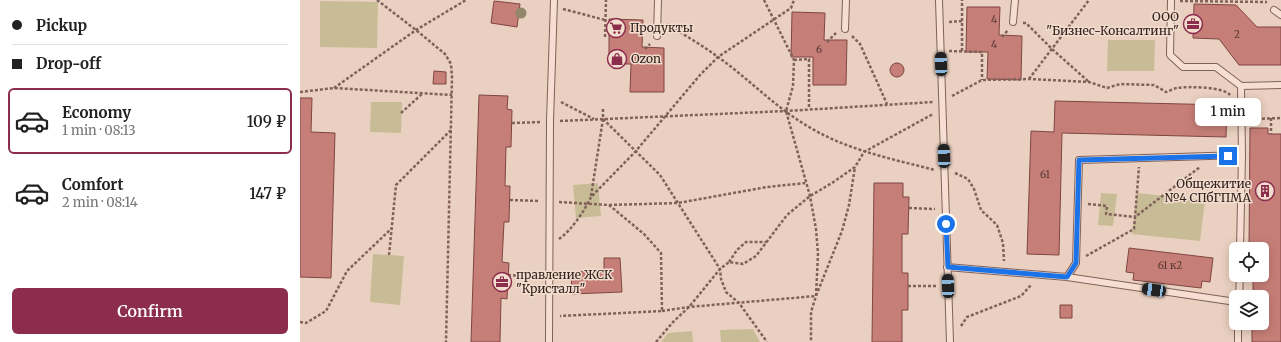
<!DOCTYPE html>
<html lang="en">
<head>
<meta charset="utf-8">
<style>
	body { margin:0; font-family:Merriweather,serif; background:#f2f2f2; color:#222; height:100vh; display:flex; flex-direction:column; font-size:15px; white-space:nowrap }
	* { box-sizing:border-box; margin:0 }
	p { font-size:13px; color:#767676 }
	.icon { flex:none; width:22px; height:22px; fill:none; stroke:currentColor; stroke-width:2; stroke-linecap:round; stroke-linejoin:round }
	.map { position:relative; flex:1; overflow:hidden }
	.details { display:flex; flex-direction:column; background:#fff; width:300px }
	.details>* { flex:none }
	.banner { display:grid; align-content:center; height:88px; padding:0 12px; background:#fff }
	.fabs { position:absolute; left:929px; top:242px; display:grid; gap:8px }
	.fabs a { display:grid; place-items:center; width:40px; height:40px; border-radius:6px; background:#fff; box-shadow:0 2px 10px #0003; font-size:20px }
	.end { position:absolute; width:18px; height:18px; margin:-9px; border:5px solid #1a73e8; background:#fff; box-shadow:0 0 0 2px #fff }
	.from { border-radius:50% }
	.bubble { position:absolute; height:28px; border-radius:6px; background:#fff; box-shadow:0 2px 10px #0003; font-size:13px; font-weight:600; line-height:28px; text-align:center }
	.car { position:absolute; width:12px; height:24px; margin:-12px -6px; border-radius:5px; box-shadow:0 0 3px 1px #0007; background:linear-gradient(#222 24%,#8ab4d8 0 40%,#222 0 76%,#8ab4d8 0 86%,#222 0) }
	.banner b { display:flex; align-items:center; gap:14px; height:38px; font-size:15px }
	.banner b+b { border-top:1px solid #e0e0e0 }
	.banner i { width:10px; height:10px; background:#222 }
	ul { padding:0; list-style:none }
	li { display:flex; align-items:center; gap:12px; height:66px; margin:0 8px 6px; padding:0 4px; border:2px solid transparent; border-radius:6px }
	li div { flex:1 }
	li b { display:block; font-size:15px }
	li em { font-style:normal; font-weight:600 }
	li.on { border-color:#8c2d4d }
	li>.icon { width:36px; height:36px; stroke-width:1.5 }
	.action { display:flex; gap:8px; margin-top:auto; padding:8px 12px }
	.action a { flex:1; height:46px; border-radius:6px; background:#8c2d4d; color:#fff; font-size:16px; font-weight:600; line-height:46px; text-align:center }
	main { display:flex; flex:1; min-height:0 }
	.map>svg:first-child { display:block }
	.green { fill:#c7bc95 }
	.building { fill:#c67f78; stroke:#7f4541 }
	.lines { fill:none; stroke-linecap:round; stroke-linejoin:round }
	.lane-casing { stroke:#816159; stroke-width:8 }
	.path { stroke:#816159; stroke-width:2.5; stroke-dasharray:3 2; stroke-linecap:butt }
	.lane { stroke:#f6dfd2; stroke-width:6 }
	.tree { fill:#94866a }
	.route { stroke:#1a73e8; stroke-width:5 }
	.labels { text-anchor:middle; stroke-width:3; stroke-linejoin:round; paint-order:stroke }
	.number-label { font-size:10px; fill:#573833 }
	.poi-label { font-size:12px; fill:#32201c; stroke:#f2dcce; text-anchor:start }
</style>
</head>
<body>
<main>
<section class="details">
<div class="banner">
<b><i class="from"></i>Pickup</b>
<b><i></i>Drop-off</b>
</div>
<ul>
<li class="on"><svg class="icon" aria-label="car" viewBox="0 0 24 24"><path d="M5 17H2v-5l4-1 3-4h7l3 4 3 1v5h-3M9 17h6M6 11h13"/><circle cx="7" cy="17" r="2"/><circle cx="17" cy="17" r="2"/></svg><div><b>Economy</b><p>1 min · 08:13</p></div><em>109 ₽</em></li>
<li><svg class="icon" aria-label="car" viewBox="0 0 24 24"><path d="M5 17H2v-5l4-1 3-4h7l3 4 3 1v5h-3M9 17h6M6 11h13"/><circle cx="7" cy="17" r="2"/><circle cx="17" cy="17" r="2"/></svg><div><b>Comfort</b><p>2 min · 08:14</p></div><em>147 ₽</em></li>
</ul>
<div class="action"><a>Confirm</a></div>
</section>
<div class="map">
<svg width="981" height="342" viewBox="0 0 981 342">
	<rect width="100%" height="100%" fill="#ead0c0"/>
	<path class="green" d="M20,1L78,2L77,48L20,47Z
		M808,40H855L854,71H807Z
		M71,102H102L101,133L70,132Z
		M298,183L301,216L276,218L273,185Z
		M801,193L817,194L813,226L798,225Z
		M837,193L905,200L900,241L832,234Z
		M73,254L104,256L100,305L70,302Z
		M453,329L460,342H421L420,330Z
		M392,331L393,342H361L368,333Z"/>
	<path class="building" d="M194,1L220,4L217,27L191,23Z
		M894,4L936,5L957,27H981V65H939L919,39L893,38Z
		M667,7H700L699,35L722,36L721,80L687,79L688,52H666Z
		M492,12L525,13L524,40H547L546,85H513V57H491Z
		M309,19L343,20L342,47L364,48V92H330L331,64H309Z
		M590 70a7 7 0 1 1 14 0a7 7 0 1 1-14 0Z
		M134,71L146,72V84H133Z
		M179,95L208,96L207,109L212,110L211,147H206L205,186H210L209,222H204L202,262L209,263L207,299L201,298L200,342H171Z
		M0,98H12L11,132L35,133L31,278L0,277Z
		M755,101L927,105L926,137L762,133L759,255L727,254L731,131L754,132Z
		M950,128H968V134H981V342H952V323H962V297H953V275H962V249H949Z
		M574,183H603V197H609L608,234H602V273H608V310H602V342H572Z
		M829,248L913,258L910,282L902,281L901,288L833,280L834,273L826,272Z
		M304,258H320L322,292L272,294L271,272L304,271Z
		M760,305H772V318H760Z"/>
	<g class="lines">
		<defs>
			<path id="lane" d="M639,0L650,342
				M871,0L870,55L883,67H916L941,86L942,155L940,249
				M974,10L981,15
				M713,22L715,0
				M545,29L546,0
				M357,36L358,0
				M941,86L981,85
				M647,267L767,277L936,302
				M767,277L776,263L779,160L942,155
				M939,297L940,275
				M249,342L250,121L254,0
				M938,342V323"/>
		</defs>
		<use href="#lane" class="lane-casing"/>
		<path class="path" d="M77,0L116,30L145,54L151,64L152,78L146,342
			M464,0L494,60L493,86L486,111L510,196L516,229L518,254L516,296L511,312V342
			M880,1L967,2
			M263,9L305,20
			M649,22L662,21
			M723,23H726L752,49L789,82
			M367,24C384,35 402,45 418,57C449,79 476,108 509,127C547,150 592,159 635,170
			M552,36L560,44L587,104
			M305,37L306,0
			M702,37L708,30
			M527,42L536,33
			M345,49L350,44
			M649,51L682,52V80
			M662,51V0
			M494,60L509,59V109
			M729,79L789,0
			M34,88L116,30L166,0
			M0,92L34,88L152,95
			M652,96L682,80L729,79L789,82L807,88L820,84L854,85L866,92C870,91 874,88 878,88C888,86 924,87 930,95
			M261,102L294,119
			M101,113L123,93
			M971,118V134
			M303,119L360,175L420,269L421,279L426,292L439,303L467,342
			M952,119L981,118
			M260,121L486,111L633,102
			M212,123L241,122
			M655,173L668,179L674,189L681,210L697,225L703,243L704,261
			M291,196L303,119V108
			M210,200L240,201
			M259,202L309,205L344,234L361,253L362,311L260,316
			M788,204L807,206L806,214L835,217L839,167
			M309,205L378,203L467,187L506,183
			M609,208L635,209
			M259,239C271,231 285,210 291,197L335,152L400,75L418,57L491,8L494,0
			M89,255L96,185L151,130
			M786,256L834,229L835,217L900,167
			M429,262L437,250L446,242H466
			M208,275L239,277
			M608,286H638
			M362,311L389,307L516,296L542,231L549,205L555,167
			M0,322L6,323L26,311L47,271L91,229
			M661,326L667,317L721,296L732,284
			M356,342L373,322L389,307L420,269L429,262L443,264L456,256L487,215L510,196L532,183L555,167L564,152L633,114"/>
		<use href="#lane" class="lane"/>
	</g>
	<circle class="tree" cx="221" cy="13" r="5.5"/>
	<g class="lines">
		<path class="route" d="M646,224L648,267L767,277L776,263L779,160L928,156"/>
	</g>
	<defs>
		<symbol id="office-ring" viewBox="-11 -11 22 22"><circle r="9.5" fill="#f2dcce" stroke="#8c2d4d" stroke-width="1.5"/><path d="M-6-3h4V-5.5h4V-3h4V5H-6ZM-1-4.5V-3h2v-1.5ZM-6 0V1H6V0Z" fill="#8c2d4d"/></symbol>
		<symbol id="supermarket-ring" viewBox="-11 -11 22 22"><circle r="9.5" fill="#f2dcce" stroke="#8c2d4d" stroke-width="1.5"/><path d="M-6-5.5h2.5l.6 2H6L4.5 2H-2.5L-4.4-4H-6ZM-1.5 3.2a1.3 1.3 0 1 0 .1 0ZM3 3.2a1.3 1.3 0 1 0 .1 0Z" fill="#8c2d4d"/></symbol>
		<symbol id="shop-ring" viewBox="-11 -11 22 22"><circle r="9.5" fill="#f2dcce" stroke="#8c2d4d" stroke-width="1.5"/><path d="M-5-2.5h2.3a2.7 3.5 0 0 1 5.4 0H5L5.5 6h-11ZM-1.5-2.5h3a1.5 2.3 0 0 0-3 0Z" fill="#8c2d4d"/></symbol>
		<symbol id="building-ring" viewBox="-11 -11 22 22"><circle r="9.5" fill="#f2dcce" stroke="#8c2d4d" stroke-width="1.5"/><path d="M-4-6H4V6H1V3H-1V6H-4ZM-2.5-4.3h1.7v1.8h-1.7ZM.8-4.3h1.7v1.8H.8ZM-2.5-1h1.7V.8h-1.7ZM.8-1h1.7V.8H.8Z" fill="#8c2d4d"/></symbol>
	</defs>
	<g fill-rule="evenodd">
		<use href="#office-ring" x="882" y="13" width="22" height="22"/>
		<use href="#supermarket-ring" x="305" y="17" width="22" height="22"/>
		<use href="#shop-ring" x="306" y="48" width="22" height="22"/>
		<use href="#building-ring" x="954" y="180" width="22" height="22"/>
		<use href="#office-ring" x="191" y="271" width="22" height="22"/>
	</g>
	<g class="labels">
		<g class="number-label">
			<text x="694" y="23">4</text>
			<text x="937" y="38">2</text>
			<text x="694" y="48">4</text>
			<text x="519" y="53">6</text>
			<text x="745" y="178">61</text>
			<text x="870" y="269">61 к2</text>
		</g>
		<g class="poi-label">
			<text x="879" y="21" text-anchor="end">ООО<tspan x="879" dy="14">"Бизнес-Консалтинг"</tspan></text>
			<text x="330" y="32">Продукты</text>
			<text x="331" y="63">Ozon</text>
			<text x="951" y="188" text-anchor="end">Общежитие<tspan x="951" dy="14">№4 СПбГПМА</tspan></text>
			<text x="216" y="279">правление ЖСК<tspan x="216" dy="14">"Кристалл"</tspan></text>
		</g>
	</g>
</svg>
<div class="fabs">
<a><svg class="icon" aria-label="locate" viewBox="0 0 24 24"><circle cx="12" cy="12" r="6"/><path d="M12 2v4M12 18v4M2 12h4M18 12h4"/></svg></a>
<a><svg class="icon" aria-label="layers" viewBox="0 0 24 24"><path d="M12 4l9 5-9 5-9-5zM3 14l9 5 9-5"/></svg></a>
</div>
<i class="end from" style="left:646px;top:224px"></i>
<i class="end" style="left:928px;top:156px"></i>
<div class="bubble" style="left:895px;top:98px;width:66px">1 min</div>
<i class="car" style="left:641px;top:64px;rotate:358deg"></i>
<i class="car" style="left:644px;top:156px;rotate:358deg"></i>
<i class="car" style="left:648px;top:286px;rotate:358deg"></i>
<i class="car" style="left:854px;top:290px;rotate:278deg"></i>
</div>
</main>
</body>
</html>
